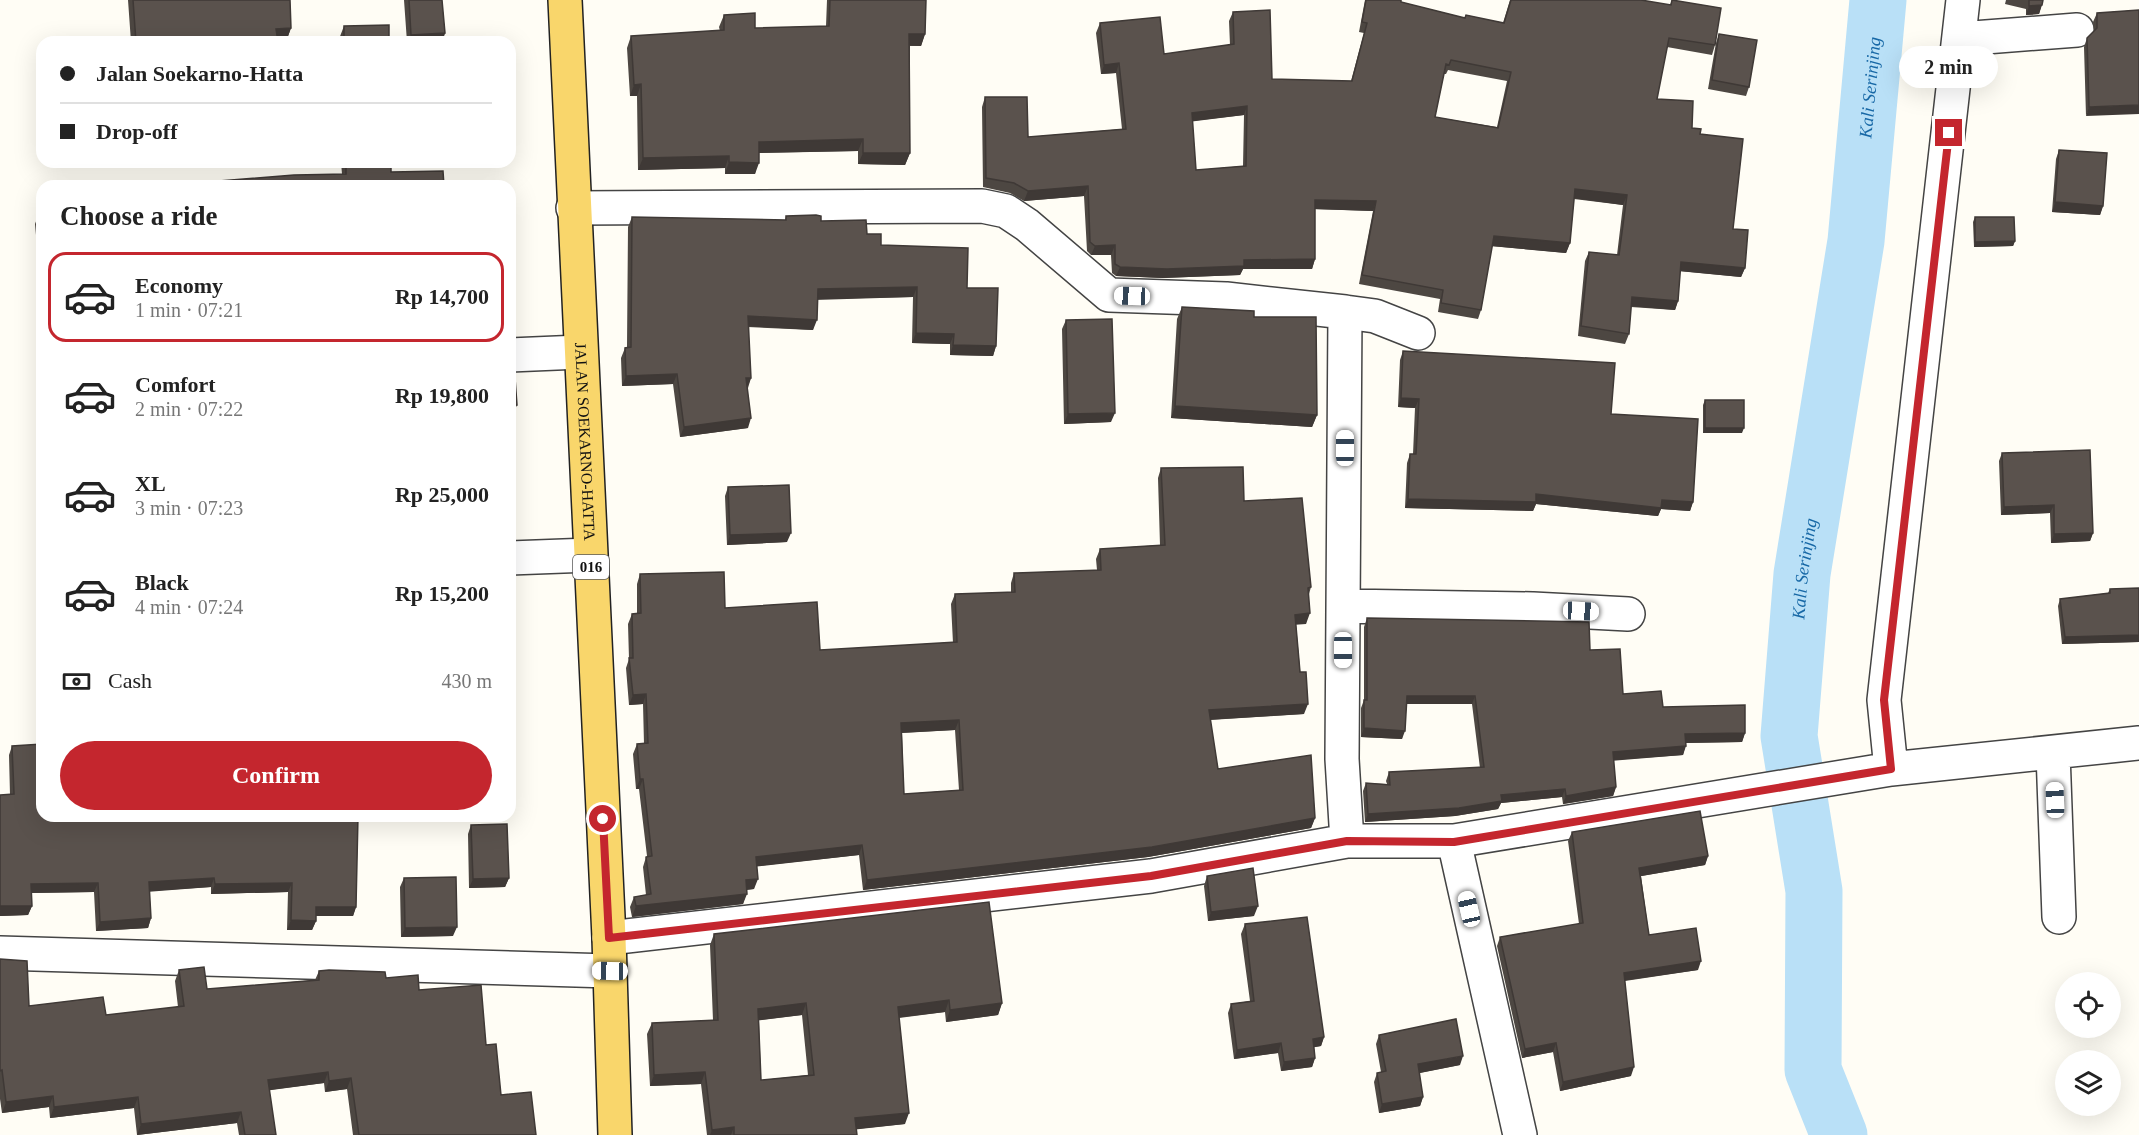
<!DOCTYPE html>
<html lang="en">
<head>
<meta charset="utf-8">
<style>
	body { margin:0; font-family:Georgia,serif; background:#f6f6f6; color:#222; height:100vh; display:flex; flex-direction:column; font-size:22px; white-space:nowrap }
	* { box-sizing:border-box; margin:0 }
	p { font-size:20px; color:#767676 }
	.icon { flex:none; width:33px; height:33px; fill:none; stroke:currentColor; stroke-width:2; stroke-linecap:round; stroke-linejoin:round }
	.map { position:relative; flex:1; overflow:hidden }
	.panel { position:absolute; left:36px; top:180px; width:480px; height:642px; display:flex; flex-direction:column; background:#fff; border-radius:18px; box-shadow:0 6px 24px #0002 }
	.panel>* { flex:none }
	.banner { position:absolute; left:36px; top:36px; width:480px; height:132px; border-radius:18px; box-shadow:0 6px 24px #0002; display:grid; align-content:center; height:132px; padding:0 24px; background:#fff }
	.controls { position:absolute; left:2055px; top:972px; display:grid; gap:12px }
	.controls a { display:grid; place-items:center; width:66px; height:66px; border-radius:50%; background:#fff; box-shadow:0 6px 24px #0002; font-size:30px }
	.end { position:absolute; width:27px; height:27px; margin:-14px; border:8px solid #c4262e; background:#fff; box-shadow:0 0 0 3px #fff }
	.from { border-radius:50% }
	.bubble { position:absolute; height:42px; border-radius:21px; background:#fff; box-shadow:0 6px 24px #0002; font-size:20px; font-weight:700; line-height:42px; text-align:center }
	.car { position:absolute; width:18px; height:36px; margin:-18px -9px; border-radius:8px; box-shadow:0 0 4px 2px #0007; background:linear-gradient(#fff 24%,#345 0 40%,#fff 0 76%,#345 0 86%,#fff 0) }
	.banner b { display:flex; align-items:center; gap:21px; height:57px; font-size:22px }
	.banner b+b { border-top:2px solid #e0e0e0 }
	.banner i { width:15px; height:15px; background:#222 }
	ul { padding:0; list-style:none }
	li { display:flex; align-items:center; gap:18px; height:90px; margin:0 12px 9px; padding:0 12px; border:3px solid transparent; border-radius:18px }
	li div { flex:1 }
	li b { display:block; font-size:22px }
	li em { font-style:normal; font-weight:700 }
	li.selected { border-color:#c4262e }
	li>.icon { width:54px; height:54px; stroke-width:1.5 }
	h2 { padding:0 24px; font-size:27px; line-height:72px }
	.pay { display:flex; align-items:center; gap:15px; height:66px; padding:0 24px; font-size:22px }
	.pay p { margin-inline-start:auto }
	.action { display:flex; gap:12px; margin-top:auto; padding:12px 24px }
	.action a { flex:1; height:69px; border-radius:36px; background:#c4262e; color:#fff; font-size:24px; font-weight:700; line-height:69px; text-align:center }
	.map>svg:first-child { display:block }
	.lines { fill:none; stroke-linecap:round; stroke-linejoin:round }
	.river { stroke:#b9e0f7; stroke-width:57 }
	.street-casing { stroke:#444; stroke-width:36 }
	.primary-casing { stroke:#222; stroke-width:36 }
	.street { stroke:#fff; stroke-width:33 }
	.primary { stroke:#f9d66b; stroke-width:33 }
	.wall { fill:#4d4742; fill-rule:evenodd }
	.shaded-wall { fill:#3f3936 }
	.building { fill:#5a524d; stroke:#3f3936; stroke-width:1.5; fill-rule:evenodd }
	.route { stroke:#c4262e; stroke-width:8 }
	.labels { text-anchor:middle; stroke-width:6; stroke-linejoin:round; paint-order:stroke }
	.shield { fill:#fff; stroke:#585858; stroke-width:1.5 }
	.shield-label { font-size:15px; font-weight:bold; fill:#111 }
	.street-label { font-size:16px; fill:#111; stroke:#fff }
	.water-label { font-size:18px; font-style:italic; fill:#1768a6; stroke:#fff }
</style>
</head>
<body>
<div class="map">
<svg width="2139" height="1135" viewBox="0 0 2139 1135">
	<rect width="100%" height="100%" fill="#fffdf5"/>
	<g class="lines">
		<path class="river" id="s1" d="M1839,1135L1813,1070L1814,891L1789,736L1802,574L1856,241L1878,0"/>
		<defs>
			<path id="street" d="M1960,39L2077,30
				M573,208L982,206L1006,211L1027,225L1109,295L1226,299L1345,312L1342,759L1347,841
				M1345,312L1375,316L1418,333
				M510,355L580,352
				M510,558L590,555
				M1344,606L1533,609L1628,614
				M2053,753L2059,917
				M1891,769L1884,700L1963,0
				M1454,841L1891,769L2139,743
				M609,938L1151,876L1347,841H1454L1520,1135
				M0,953L610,971"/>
			<g id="primary">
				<path id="s2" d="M565,0L609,938L615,1135"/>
			</g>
		</defs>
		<use href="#street" class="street-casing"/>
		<use href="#primary" class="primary-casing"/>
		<use href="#street" class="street"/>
		<use href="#primary" class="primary"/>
	</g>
	<path class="wall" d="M128,0H290L291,28L287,39L278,40V42H131Z
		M404,0H442L445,33L442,42H407Z
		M827,0H926L925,34L921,46H910V153L905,165L858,164V151L759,153L755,174H725V168L638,170L637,96H630L627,48L631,36L720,31L719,27L724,15L755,28L826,26Z
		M1365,0H1401V2L1465,18L1503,23L1510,0H1641L1670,5L1672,0L1715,45L1712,55L1667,47L1657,99L1692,128L1700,134L1733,229L1745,268L1741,277L1680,271L1678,301L1675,310L1631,307L1629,334L1625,344L1578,336L1585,261L1589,252L1617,255L1623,205L1574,199L1570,243L1566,253L1492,246L1481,310L1478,319L1438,312L1440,299L1359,284L1373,211L1315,209V259L1312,269H1243L1240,275L1163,278L1116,276L1112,273L1111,255H1091L1087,251L1084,196L1024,201L1010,193L983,187L982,107L985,97L1028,137L1122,129L1116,73L1101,74L1096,33L1100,23L1164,54L1230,45L1229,21L1233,12L1272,79L1351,81L1364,33L1359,32ZM1448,70L1507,81L1497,127L1435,117L1444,74H1446ZM1244,115L1243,166L1196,170L1192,121Z
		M2006,0H2043L2039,14L2026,15V9L2005,4Z
		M2139,10L2086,116L2084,47L2087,38L2094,32L2093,22L2097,13Z
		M344,26L389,42H339V39Z
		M1719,34L1749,87L1746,96L1708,89L1716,43Z
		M2059,150L2103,206L2100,215L2052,212L2056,159Z
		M341,162H391V172L342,174Z
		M40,211H42V256L38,257L35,224Z
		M786,216L821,221L867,234L881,245L967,288L996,346L993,356L950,355V344L912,343L913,297L818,299L813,330L748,327L751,378L748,388V428L680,437L673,384L622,386L621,358L625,348L627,347L628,227L632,217L785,220Z
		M1975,217L2015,241L2013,246L1974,247L1973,222Z
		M1182,307L1254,317L1317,415L1312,427L1171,418L1177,319Z
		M1066,320L1111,422L1064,424L1062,329Z
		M1403,351L1611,414L1693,502L1690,511L1661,509L1658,516L1536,504L1533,511L1405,508L1407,463L1410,454H1413L1415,408L1398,407L1400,360Z
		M1705,400L1742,433H1703V405Z
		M2002,453L2093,533L2090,541L2051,543L2050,513L2001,515L1999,461Z
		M1161,468L1244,501L1311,587L1309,594L1306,624H1296L1304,714L1210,720L1218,769L1315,818L1311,828L1148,857L863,890L859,855L757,866L754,889L747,890L743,904L632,917L630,907L634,897L646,895L643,867L646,857L647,856L639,789H636L633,754L637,744H644L643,704L629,705L626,668L629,659L628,624L632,614H637V584L640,574L725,608L820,650L953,643L951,604L955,594L1011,592V583L1014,573L1097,570L1096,559L1100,549L1160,545L1158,478ZM955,730L959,790L904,794L902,733Z
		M728,487L787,542L727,545L725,496Z
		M2139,588V642L2062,644L2058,606L2060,599L2108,593L2110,589Z
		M1367,618L1590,650L1623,694L1745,733L1742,742L1686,743L1683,755L1613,760L1616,787L1613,796L1563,804L1562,797L1501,803L1498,809L1455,816L1365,822L1363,791L1366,783L1387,784L1386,781L1389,772L1480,768L1472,704H1407L1402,739L1361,737V708L1364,700V627Z
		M12,746L358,816L356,907L353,916H316V921L312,930H287L288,892L211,894V887L149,891L151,918L148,928L96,931L94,892L31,893L32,906L28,915L0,916V795H10L9,755Z
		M471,825L509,878L505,887L469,888L468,834Z
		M1572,832L1708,856L1705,865L1641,876L1649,935L1698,970L1625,981L1631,1076L1560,1091L1553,1052L1522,1058L1497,946L1500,937L1579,924L1568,841Z
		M1207,876L1254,916L1208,921L1204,886Z
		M404,878L453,936L401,937L400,887Z
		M1245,924L1324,1037L1321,1046L1314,1047L1315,1058L1312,1067L1281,1071L1278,1053L1234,1059L1228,1013L1231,1004L1250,1001L1241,934Z
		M714,934L1002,1003L998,1015L946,1022L945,1012L899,1018L905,1124L856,1129L857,1135H707L701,1084L650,1086L647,1034L652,1023L713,1020L710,945ZM802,1015L808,1075L761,1080L759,1020Z
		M0,959L29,1006L106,1015L178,1007L175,981L179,970L207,989L315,980L319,971L386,978L419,990L486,1045L501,1095L536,1135H353L347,1089L325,1092L324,1083L269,1090L276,1135H239L237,1123L137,1135L134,1108L50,1118L49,1107L2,1113L0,1099Z
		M1379,1035L1460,1065L1419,1073L1423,1097L1420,1106L1379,1113L1374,1082L1377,1073L1381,1072L1376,1044Z"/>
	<path class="shaded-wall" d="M2042,5L2039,14L2026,15L2029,6Z
		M291,28L287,39L272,40L276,29Z
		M445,33L442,42H409L411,35Z
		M909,34H925L921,46L905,45Z
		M1119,63L1116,73L1101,74L1104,65Z
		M641,84L637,96H630L634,85Z
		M2139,105V114L2086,116L2089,107Z
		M1247,106L1244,115L1188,122L1192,113Z
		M863,139L858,151L755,153L759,142Z
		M863,153H910L905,165L858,164Z
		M729,156L725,168L638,170L643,158Z
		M729,162L759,163L755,174H725Z
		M1088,186L1084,196L1024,201L1028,191Z
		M1575,189L1627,195L1623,205L1572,198Z
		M1315,200L1376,201L1373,211L1311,209Z
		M2055,202L2103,206L2100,215L2052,212Z
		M1494,236L1570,243L1566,253L1490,246Z
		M2015,241L2013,246L1974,247L1975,242Z
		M42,244V256L38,257Z
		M1115,245L1111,255H1091L1095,246Z
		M1315,259L1312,269H1243L1240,275L1163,278L1116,276L1120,267L1244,260Z
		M1681,262L1745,268L1741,277L1678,271Z
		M917,287L913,297L814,300L818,289Z
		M1632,297L1678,301L1675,310L1629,306Z
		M748,316L817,320L813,330L744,326Z
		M916,333L954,334L950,344L912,343Z
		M953,345L996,346L993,356L950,355Z
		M677,374L673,384L622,386L626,376Z
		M746,378H751L747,388Z
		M1401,398L1419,399L1415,408L1398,407Z
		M510,405H517L513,414H510Z
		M1175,406L1317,415L1312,427L1171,418Z
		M1115,413L1111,422L1064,424L1068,414Z
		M751,418L748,428L680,437L684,427Z
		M1705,428H1744L1742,433H1703Z
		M1536,494L1662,500L1693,502L1690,511L1661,509L1658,516L1536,504L1533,511L1405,508L1408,499Z
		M2054,505L2050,513L2001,515L2004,507Z
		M791,533L787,542L727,545L730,535Z
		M2093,533L2090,541L2051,543L2054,534Z
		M1310,613L1306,624L1292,625L1295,615Z
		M2139,635V642L2062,644L2065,637Z
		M646,694L643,704L629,705L633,695Z
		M1407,696H1475L1472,704H1404Z
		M1308,704L1304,714L1205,720L1209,710Z
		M959,720L955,730L898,733L901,723Z
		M1364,728L1405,731L1402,739L1361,737Z
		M1745,733L1742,742L1682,743L1685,734Z
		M1686,746L1683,755L1610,761L1613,752Z
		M640,779H643L639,789H636Z
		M1616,787L1613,796L1563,804L1566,796Z
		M1565,789L1562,797L1501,803L1498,809L1455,816L1365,822L1368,814L1501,795Z
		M1315,818L1311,828L1148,857L863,890L867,880Z
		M862,845L859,855L752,867L756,857Z
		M1708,856L1705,865L1636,877L1639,868Z
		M214,878L211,887L146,892L149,882Z
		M509,878L505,887L469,888L473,879Z
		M758,879L754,889L742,890L746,880Z
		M98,883L94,892L28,893L31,884Z
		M292,883L288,892L211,894L215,884Z
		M747,894L743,904L632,917L636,906Z
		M0,906H32L28,915L0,916Z
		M1258,906L1254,916L1208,921L1211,912Z
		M316,907H356L353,916H313Z
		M151,918L148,928L96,931L100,922Z
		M291,920L316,921L312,930H287Z
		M457,927L453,936L401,937L405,928Z
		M1701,961L1698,970L1621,981L1624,973Z
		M949,1000L945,1012L894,1018L898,1007Z
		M806,1003L802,1015L754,1021L758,1009Z
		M1002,1003L998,1015L946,1022L950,1010Z
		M1324,1037L1321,1046L1310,1048L1313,1039Z
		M1281,1043L1278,1053L1234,1059L1237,1050Z
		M1556,1043L1553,1052L1522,1058L1525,1049Z
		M1463,1056L1460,1065L1415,1074L1418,1064Z
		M1315,1058L1312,1067L1281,1071L1284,1062Z
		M1634,1067L1631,1076L1560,1091L1563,1082Z
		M328,1072L324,1083L264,1091L268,1080Z
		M705,1072L701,1084L650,1086L654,1075Z
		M351,1078L347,1089L325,1092L329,1081Z
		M53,1096L49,1107L2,1113L6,1102Z
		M138,1097L134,1108L50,1118L54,1107Z
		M1423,1097L1420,1106L1379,1113L1382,1104Z
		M241,1112L237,1123L137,1135L141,1124Z
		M909,1113L905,1124L851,1130L855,1118Z
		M734,1127L731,1135H710L712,1130Z"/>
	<path class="building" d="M133,0H290L291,28L276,29L278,42H136Z
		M409,0H442L445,33L411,35Z
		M830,0H926L925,34H909L910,153H863V139L759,142V163L729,162V156L643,158L641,84L634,85L631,36L724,30V15L755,13V28L829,26Z
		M1366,0H1401V2L1465,18L1466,15L1504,23L1511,0H1641L1671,5L1672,0L1721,8L1715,45L1669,38L1657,99L1693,101L1692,128L1701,129L1700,134L1743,139L1733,229L1748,230L1745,268L1681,262L1678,301L1632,297L1629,334L1581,326L1589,252L1619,255L1627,195L1575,189L1570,243L1494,236L1481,310L1441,303L1443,290L1362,275L1376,201L1315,200V259L1244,260V266L1167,269L1120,267L1115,264V245L1095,246L1090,242L1088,186L1028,191L1014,183L986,178L985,97H1027L1028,137L1126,129L1119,63L1104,65L1100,23L1160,17L1164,54L1234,44L1233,12L1270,10L1272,79L1352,81L1367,23L1362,22ZM1451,60L1511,72L1498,128L1435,117L1446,64L1449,65ZM1247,106L1246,166L1196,170L1192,113Z
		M2029,0H2043L2042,5L2029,6Z
		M2139,10V105L2089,107L2087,38L2097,28V13Z
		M389,25V42H344V26Z
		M1719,34L1757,40L1749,87L1712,80Z
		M2059,150L2107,153L2103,206L2055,202Z
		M346,162H391V172L443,171L444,186H156L294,175L346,174Z
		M40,211H42V240Z
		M816,215L821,216V221L866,220L867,234H881V245L968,248L967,288H998L996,346L953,345L954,334L916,333L917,287L818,289L817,320L748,316L751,378H746L751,418L684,427L677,374L626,376L625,348L631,347L632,217L786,220V216Z
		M1975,217H2014L2015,241L1975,242Z
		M1182,307L1254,311V317H1316L1317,415L1175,406Z
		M1112,319L1115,413L1068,414L1066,320Z
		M1403,351L1615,363L1611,414L1698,419L1693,502L1662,500L1661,508L1536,494V502L1408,499L1410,454H1416L1419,399L1401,398Z
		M514,364L517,405H510V365Z
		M1705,400H1744V428H1705Z
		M2090,450L2093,533L2054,534V505L2004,507L2002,453Z
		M1243,467L1244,501L1302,498L1311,587L1308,588L1310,613L1295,615L1300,672H1306L1308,704L1209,710L1218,769L1311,755L1315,818L1152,847L867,880L862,845L756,857L758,879L746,880L747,894L636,906L634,897L651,894L646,857L652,856L643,779H640L637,744L648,743L646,694L633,695L629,658H633L632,614L641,613L640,574L724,572L725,608L817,602L820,650L957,642L955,594L1015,592L1014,573L1101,570L1100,549L1165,545L1161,468ZM959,720L963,790L904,794L901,723Z
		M789,485L791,533L730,535L728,487Z
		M2139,588V635L2065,637L2060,599L2110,593V589Z
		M1367,618L1589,622L1590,650L1620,649L1623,694L1661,691L1663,707L1745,705V733L1685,734L1686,746L1613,752L1616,787L1566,796L1565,789L1501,795L1502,801L1459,808L1368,814L1366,783L1390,785L1389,772L1484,767L1475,696H1407L1405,731L1364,728V700H1367Z
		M42,744V816H358L356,907H316V921L291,920L292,883L215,884L214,878L149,882L151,918L100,922L98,883L31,884L32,906H0V795L14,794L12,746Z
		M1700,811L1708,856L1639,868L1649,935L1696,928L1701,961L1624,973L1634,1067L1563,1082L1556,1043L1525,1049L1500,937L1583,923L1572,832Z
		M507,824L509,878L473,879L471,825Z
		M1253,868L1258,906L1211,912L1207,876Z
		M456,877L457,927L405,928L404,878Z
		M989,902L1002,1003L950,1010L949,1000L898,1007L909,1113L855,1118L857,1135H734V1127L712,1130L705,1072L654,1075L652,1023L718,1020L714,934ZM806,1003L814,1075L761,1080L758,1009Z
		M1307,917L1324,1037L1313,1039L1315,1058L1284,1062L1281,1043L1237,1050L1231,1004L1254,1001L1245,924Z
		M0,959L27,961L29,1006L103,997L106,1015L184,1006L179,970L204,967L207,989L319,980V971L329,970L385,972L386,978L418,975L419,990L481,985L486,1045L496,1044L501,1095L531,1092L536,1135H359L351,1078L329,1081L328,1072L268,1080L276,1135H245L241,1112L141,1124L138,1097L54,1107L53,1096L6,1102L2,1070L0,1071Z
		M1456,1019L1463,1056L1418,1064L1423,1097L1382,1104L1377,1073L1386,1071L1379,1035Z"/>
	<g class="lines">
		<path class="route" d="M603,819L609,938L1151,876L1347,841L1454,842L1891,769L1884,700L1949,133"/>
	</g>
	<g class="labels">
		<rect class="shield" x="573" y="555" width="36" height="24" rx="4.5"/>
		<g class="shield-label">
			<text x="591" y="572">016</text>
		</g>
		<g class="street-label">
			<text dy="6" stroke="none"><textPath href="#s2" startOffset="442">JALAN SOEKARNO-HATTA</textPath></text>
		</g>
		<g class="water-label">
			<text dy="6" stroke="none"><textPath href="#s1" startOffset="1060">Kali Serinjing</textPath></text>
			<text dy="6" stroke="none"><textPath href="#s1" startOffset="574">Kali Serinjing</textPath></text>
		</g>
	</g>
</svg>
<div class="controls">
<a><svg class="icon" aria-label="locate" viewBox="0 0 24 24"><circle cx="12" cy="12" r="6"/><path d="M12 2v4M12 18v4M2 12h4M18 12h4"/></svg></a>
<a><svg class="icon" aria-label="layers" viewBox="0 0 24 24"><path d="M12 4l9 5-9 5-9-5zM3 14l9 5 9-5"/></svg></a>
</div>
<i class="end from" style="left:603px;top:819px"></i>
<i class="end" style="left:1949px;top:133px"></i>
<div class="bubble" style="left:1899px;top:46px;width:99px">2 min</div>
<i class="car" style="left:1132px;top:296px;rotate:272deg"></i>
<i class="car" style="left:1345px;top:448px;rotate:0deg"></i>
<i class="car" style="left:1581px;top:611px;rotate:93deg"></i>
<i class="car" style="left:1343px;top:650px;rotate:180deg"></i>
<i class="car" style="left:2055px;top:800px;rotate:358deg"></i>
<i class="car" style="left:1469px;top:909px;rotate:347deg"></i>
<i class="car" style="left:610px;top:971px;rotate:271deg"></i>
<div class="banner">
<b><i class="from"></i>Jalan Soekarno-Hatta</b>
<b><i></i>Drop-off</b>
</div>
<section class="panel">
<h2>Choose a ride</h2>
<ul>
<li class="selected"><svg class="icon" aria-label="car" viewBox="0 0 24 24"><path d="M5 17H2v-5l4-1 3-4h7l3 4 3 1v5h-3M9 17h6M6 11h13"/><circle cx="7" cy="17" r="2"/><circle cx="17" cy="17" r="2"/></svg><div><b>Economy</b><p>1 min · 07:21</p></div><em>Rp 14,700</em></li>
<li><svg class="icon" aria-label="car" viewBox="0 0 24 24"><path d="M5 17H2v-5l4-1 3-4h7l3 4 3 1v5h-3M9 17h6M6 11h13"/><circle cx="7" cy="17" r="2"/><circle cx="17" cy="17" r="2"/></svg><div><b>Comfort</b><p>2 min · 07:22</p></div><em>Rp 19,800</em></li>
<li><svg class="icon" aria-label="car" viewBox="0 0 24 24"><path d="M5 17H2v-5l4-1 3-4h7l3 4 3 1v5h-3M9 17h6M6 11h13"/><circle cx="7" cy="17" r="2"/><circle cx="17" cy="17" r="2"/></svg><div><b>XL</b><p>3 min · 07:23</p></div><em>Rp 25,000</em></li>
<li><svg class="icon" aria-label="car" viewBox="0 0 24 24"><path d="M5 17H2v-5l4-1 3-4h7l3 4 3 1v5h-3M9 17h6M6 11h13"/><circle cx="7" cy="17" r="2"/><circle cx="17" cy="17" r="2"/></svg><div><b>Black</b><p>4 min · 07:24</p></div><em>Rp 15,200</em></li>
</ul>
<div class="pay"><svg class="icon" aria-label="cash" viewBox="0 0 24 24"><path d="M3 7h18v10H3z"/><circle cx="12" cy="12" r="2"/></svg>Cash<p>430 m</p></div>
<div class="action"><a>Confirm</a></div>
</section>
</div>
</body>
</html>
